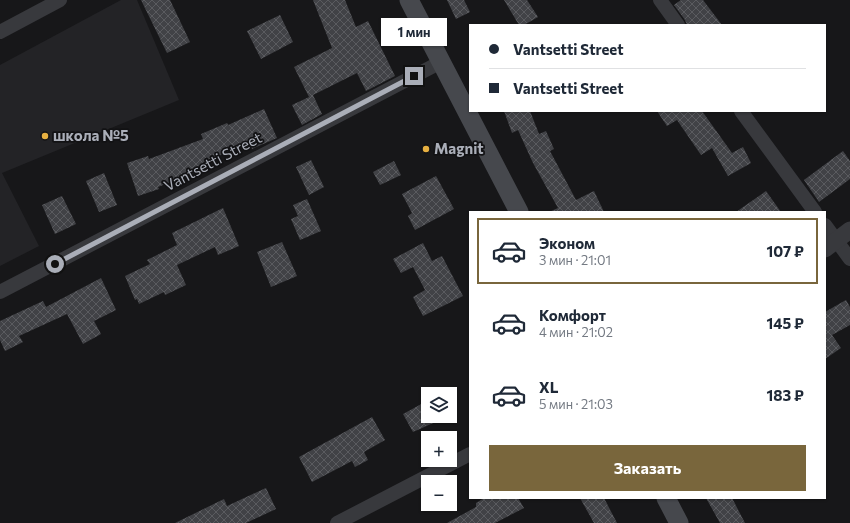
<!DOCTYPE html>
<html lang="ru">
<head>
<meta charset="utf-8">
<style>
	body { margin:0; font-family:Commissioner,sans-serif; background:#f2f2f3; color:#1f2937; height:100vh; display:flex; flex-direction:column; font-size:15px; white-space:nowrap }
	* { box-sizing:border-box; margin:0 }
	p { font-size:13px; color:#747a83 }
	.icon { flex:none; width:22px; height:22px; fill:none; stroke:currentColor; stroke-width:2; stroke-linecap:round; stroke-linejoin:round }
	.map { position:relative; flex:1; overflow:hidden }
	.panel { position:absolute; left:469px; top:211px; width:357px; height:288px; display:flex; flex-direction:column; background:#fff; border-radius:0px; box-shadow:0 1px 3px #0004 }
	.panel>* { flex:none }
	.guide { position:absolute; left:469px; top:24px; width:357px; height:88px; border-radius:0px; box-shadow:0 1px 3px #0004; display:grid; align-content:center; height:88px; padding:0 20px; background:#fff }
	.fabs { position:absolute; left:421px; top:387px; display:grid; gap:8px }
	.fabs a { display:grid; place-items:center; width:36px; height:36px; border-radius:0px; background:#fff; box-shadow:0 1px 3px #0004; font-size:20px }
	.end { position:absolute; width:18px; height:18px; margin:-9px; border:5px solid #aaaeb8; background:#111; box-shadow:0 0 0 2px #111 }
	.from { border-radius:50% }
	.bubble { position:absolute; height:28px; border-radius:0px; background:#fff; box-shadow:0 1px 3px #0004; font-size:13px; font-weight:700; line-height:28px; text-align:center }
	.guide b { display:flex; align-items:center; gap:14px; height:38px; font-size:15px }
	.guide b+b { border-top:1px solid #e0e1e3 }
	.guide i { width:10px; height:10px; background:#1f2937 }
	ul { padding:7px 0 0; list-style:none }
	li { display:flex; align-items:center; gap:12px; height:66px; margin:0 8px 6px; padding:0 12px; border:2px solid transparent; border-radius:0px }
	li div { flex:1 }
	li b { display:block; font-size:15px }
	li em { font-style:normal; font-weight:700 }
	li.on { border-color:#79663c }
	li>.icon { width:36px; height:36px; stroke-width:1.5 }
	.primary-button { display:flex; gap:8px; margin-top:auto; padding:8px 20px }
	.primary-button a { flex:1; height:46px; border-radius:0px; background:#79663c; color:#fff; font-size:16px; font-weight:700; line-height:46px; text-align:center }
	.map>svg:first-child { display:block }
	.built { fill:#232326 }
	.building { fill:url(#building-cross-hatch) }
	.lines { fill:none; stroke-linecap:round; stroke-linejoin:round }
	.minor { stroke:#38393d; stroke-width:14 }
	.tertiary { stroke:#38393d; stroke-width:17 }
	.secondary { stroke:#46484d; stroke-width:19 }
	.route { stroke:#aaaeb8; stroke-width:5 }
	.poi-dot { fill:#e7b041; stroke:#121214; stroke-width:1.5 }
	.labels { text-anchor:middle; stroke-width:3.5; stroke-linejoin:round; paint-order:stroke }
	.poi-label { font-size:15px; font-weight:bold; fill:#aaaeb8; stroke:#121214; text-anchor:start }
	.street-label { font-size:15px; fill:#aaaeb8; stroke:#121214 }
</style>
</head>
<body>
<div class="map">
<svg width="850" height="523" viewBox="0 0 850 523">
	<defs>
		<pattern id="building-cross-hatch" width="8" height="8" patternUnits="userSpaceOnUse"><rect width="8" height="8" fill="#414246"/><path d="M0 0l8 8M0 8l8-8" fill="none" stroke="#5a5b5f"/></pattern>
	</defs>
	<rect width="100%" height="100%" fill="#171719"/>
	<path class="built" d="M121,0H137L179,100L2,173L39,246L0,266V65Z"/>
	<path class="building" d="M141,0H170L190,42L167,53Z
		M313,0H345L356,27L368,21L395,76L366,91L357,73L313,95L322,114L302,125L292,105L309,97L294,67L332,48Z
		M447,0H464L470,12L456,19Z
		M504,0H527L538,17L524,25H519Z
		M681,0H703L722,25H687L685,20L674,5Z
		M280,15L293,42L261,59L247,31Z
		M264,109L277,138L252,149L249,143L202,163L204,169L158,187L159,189L138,196L127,163L148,156L149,159L203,139L201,134L227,123L228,125Z
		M504,111H530L539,134L546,131L554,149L550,151L576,200L594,191L604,212H549L558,208L533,163L518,130L512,133Z
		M657,111H702L732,153L743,147L751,163L728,176L712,148L701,155L677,120L667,126Z
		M843,151L850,161V179L819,202L804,180Z
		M311,160L324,187L309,195L296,167Z
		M394,161L401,175L380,185L373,172Z
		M104,173L117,205L99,212L86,181Z
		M436,176L454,209L415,230L408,216L412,213L402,194Z
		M766,191L781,212H736Z
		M62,196L76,224L55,234L42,205Z
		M307,199L321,231L300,240L291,219L298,216L293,205Z
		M223,208L239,246L218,255L215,247L177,265L186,285L165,295L164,292L139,304L137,299L135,300L125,276L150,264L147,260L177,245L172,233Z
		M282,242L297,276L271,287L257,252Z
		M423,243L432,261L442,256L463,296L423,316L413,297L425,290L413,267L401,273L393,259Z
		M101,278L116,310L94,321L101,334L83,344L67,314L19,336L23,342L5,351L0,340V321L43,301L46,307Z
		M846,300L850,307V325L832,335L841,348L825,359V312Z
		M427,401L428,416H449L413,432L403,414Z
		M372,417L385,440L364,452L368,460L355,467L352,461L312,482L299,457Z
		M266,488L276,509L246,523H175L224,499L227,506Z
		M484,498H518L524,508L495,523H447L476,507V503Z
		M580,498H604L617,523H594Z
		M706,498H732L745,523H720Z"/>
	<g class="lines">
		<path class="minor" d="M660,0L678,25
			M0,32L60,0
			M741,111L815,212
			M825,225L850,259
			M0,292L441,62
			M337,523L470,454"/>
		<path class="tertiary" d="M825,249L850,230"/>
		<path class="secondary" d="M409,0L519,212
			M666,498L679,523"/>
	</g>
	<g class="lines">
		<path class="route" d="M55,264L414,76"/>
	</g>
	<g class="poi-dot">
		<circle cx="45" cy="136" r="4"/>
		<circle cx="426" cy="149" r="4"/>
	</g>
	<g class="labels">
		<g class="poi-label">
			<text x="53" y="141">школа №5</text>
			<text x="434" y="154">Magnit</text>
		</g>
		<g class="street-label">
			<text transform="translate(213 162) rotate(-28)" y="5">Vantsetti Street</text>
		</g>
	</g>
</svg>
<div class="fabs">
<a><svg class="icon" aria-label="layers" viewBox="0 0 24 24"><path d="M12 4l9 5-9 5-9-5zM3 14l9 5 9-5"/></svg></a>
<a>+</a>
<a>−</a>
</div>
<i class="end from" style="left:55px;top:264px"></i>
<i class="end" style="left:414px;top:76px"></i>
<div class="bubble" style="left:381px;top:18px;width:66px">1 мин</div>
<div class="guide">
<b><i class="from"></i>Vantsetti Street</b>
<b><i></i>Vantsetti Street</b>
</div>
<section class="panel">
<ul>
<li class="on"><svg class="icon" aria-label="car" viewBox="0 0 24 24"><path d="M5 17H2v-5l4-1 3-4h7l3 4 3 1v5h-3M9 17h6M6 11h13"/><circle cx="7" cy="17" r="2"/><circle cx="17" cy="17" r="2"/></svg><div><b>Эконом</b><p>3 мин · 21:01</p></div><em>107 ₽</em></li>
<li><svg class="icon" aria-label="car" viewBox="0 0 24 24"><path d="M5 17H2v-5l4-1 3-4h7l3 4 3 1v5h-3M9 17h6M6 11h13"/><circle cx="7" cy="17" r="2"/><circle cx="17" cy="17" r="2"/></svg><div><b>Комфорт</b><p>4 мин · 21:02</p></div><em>145 ₽</em></li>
<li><svg class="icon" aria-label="car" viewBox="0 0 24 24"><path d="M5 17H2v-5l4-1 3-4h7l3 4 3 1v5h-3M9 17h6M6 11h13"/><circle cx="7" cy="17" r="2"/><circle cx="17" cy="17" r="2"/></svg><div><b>XL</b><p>5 мин · 21:03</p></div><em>183 ₽</em></li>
</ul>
<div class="primary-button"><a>Заказать</a></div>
</section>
</div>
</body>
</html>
